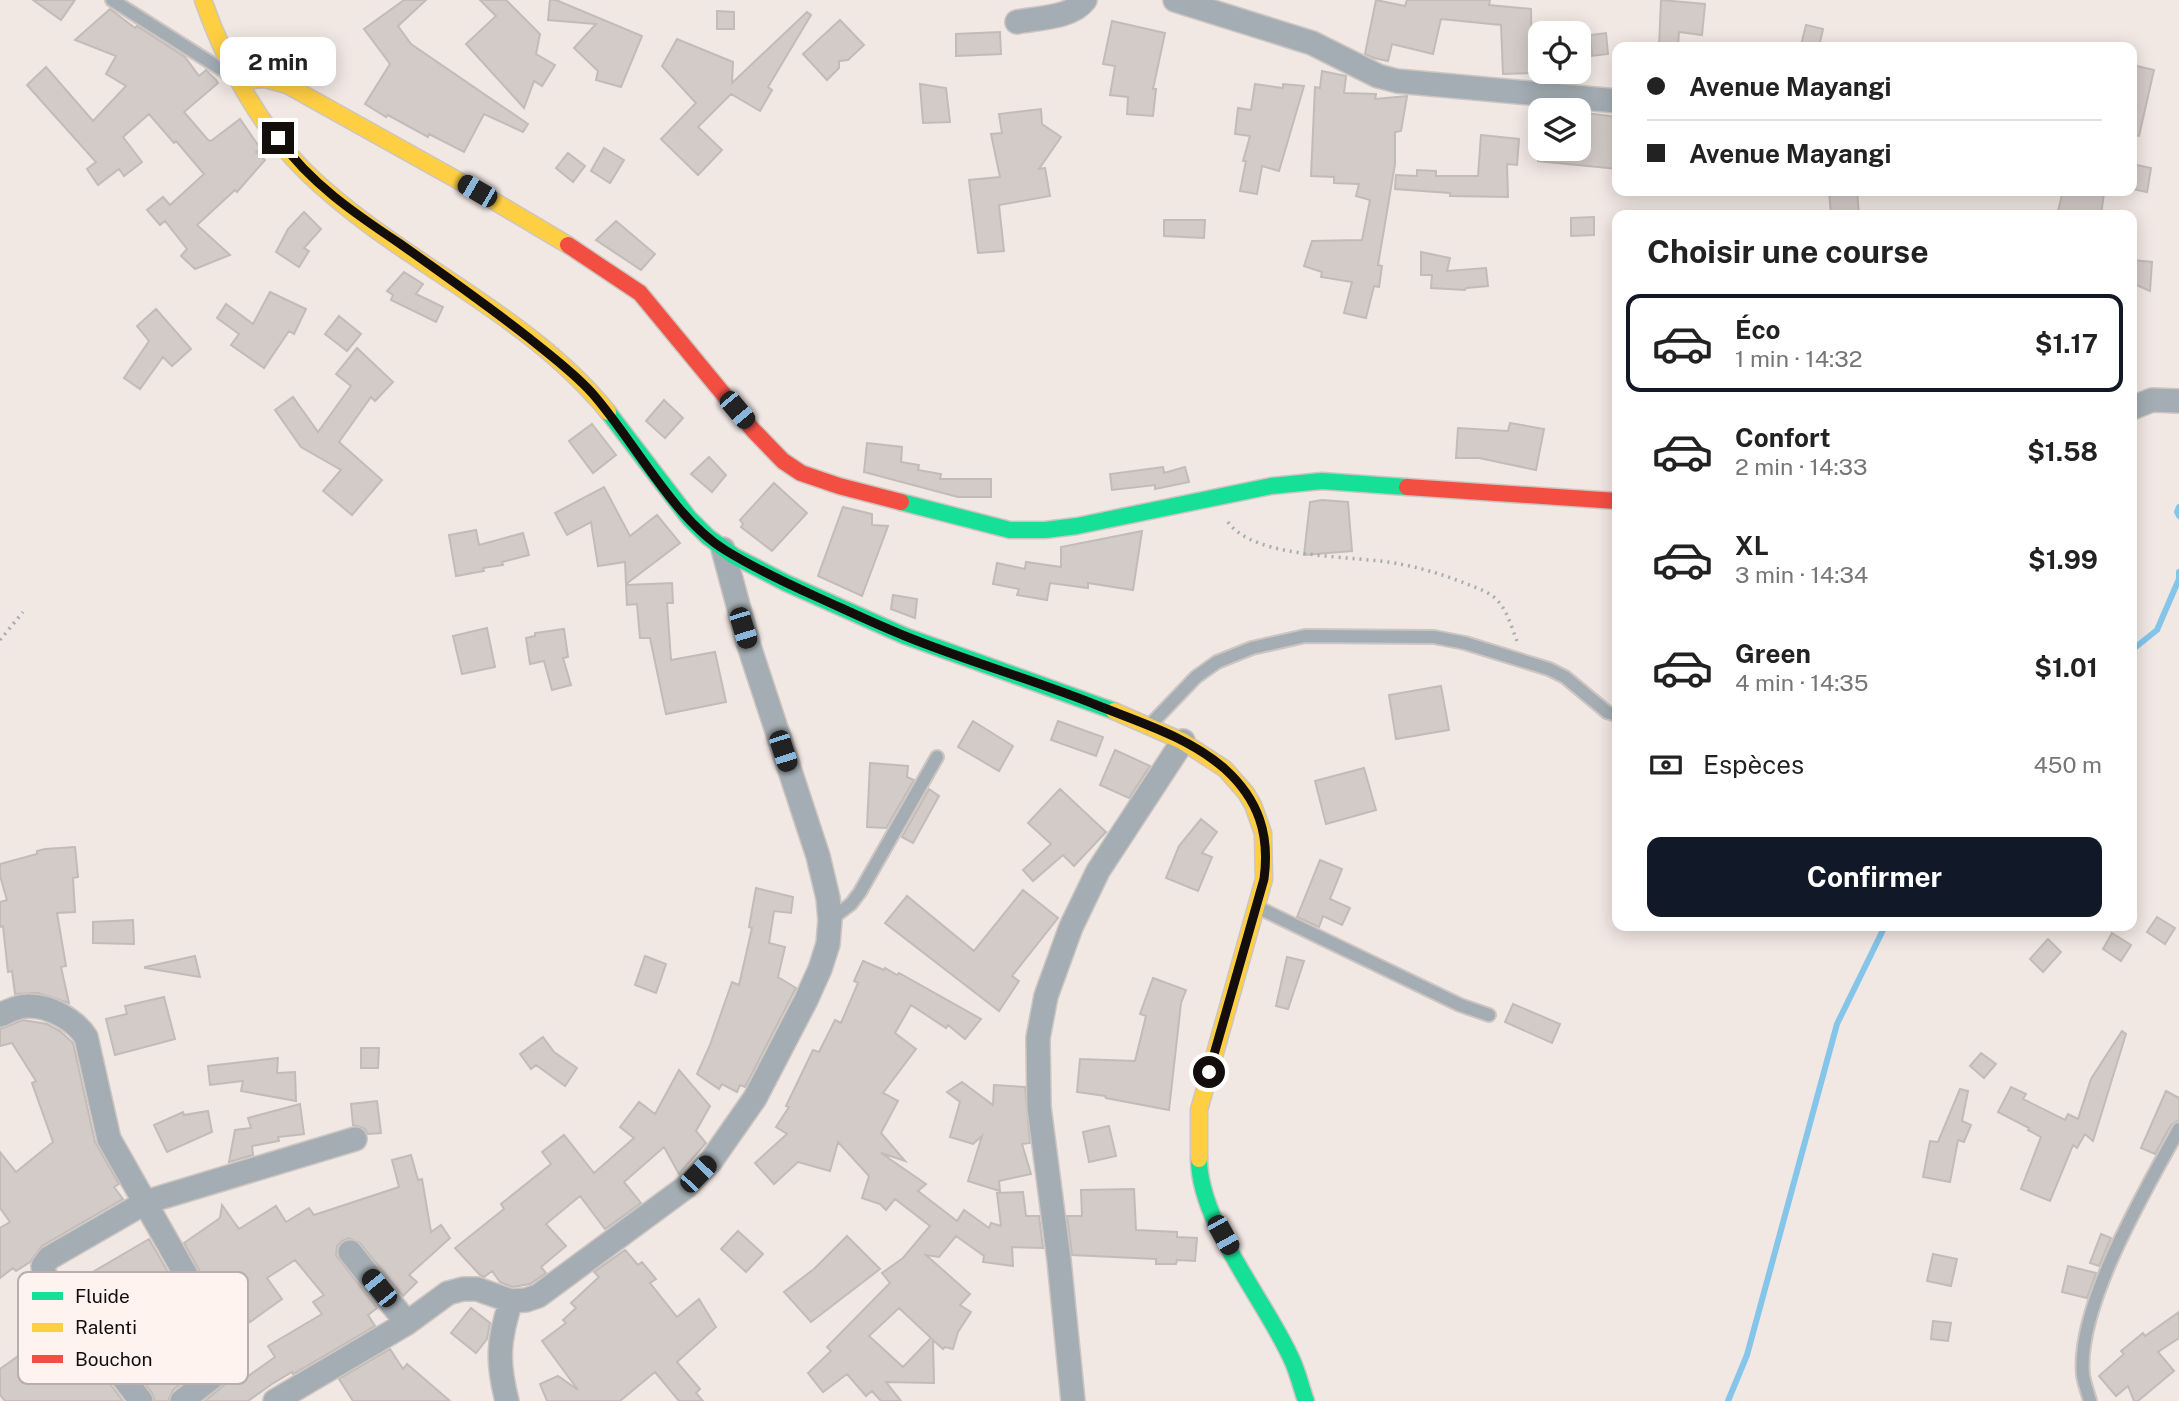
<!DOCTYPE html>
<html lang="fr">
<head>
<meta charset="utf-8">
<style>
	body { margin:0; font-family:"Public Sans",sans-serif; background:#f6f6f6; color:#222; height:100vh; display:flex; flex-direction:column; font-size:26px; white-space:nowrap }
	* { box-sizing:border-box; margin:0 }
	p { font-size:23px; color:#767676 }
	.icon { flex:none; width:38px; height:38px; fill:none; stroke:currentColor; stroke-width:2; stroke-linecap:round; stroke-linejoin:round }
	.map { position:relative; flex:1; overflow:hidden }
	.panel { position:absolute; left:1612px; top:210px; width:525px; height:721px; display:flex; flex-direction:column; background:#fff; border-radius:14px; box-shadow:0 4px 18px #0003 }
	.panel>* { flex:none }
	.top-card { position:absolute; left:1612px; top:42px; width:525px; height:154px; border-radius:14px; box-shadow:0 4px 18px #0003; display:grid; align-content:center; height:154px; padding:0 35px; background:#fff }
	.controls { position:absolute; left:1528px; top:21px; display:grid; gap:14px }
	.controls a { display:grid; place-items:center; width:63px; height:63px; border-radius:14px; background:#fff; box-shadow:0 4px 18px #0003; font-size:35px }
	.end { position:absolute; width:32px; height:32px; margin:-16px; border:9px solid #130d0b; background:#fff; box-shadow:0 0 0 4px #fff }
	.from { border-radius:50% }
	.bubble { position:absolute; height:49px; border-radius:14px; background:#fff; box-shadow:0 4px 18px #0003; font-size:23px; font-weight:700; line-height:49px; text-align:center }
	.car { position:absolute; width:21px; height:42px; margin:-21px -10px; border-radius:9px; box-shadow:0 0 5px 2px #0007; background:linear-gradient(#222 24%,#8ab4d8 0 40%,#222 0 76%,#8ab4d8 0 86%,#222 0) }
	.top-card b { display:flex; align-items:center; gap:24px; height:66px; font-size:26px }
	.top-card b+b { border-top:2px solid #e0e0e0 }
	.top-card i { width:18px; height:18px; background:#222 }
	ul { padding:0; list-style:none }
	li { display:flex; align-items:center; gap:21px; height:98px; margin:0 14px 10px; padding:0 21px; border:4px solid transparent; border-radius:14px }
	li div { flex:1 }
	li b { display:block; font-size:26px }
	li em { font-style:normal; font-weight:700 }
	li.active { border-color:#111827 }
	li>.icon { width:63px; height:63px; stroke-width:1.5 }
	h2 { padding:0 35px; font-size:32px; line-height:84px }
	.pay { display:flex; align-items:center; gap:18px; height:77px; padding:0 35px; font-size:26px }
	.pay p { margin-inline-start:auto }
	.button { display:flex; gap:14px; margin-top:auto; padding:14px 35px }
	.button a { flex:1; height:80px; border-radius:14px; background:#111827; color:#fff; font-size:28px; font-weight:700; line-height:80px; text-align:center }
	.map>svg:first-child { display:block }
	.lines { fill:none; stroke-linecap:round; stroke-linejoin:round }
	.stream { stroke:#85c5e9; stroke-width:6 }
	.building { fill:#d3cbc8; stroke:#c3bbb8; stroke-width:2; fill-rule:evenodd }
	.lane-casing { stroke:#cdc5c1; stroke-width:16 }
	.street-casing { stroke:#cdc5c1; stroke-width:26 }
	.fast-casing { stroke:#cdc5c1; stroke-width:19 }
	.slow-casing { stroke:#cdc5c1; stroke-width:19 }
	.jam-casing { stroke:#cdc5c1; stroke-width:19 }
	.path { stroke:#a8acae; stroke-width:3.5; stroke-dasharray:2 5; stroke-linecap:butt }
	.lane { stroke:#a3adb3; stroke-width:12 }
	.street { stroke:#a3adb3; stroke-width:23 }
	.fast { stroke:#16e098; stroke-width:16 }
	.slow { stroke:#ffcf43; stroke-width:16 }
	.jam { stroke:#f24e42; stroke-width:16 }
	.route { stroke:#130d0b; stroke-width:9 }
	.key { fill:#fff3ef; stroke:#b8aeab; stroke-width:2 }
	.key-label { font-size:19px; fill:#130d0b }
</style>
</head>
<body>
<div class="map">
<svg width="2179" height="1401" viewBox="0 0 2179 1401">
	<rect width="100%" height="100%" fill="#f1e7e3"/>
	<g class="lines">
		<path class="stream" d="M2179,507L2177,512L2179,516
			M2132,650L2157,630L2179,579V572
			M1728,1401L1747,1355L1837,1024L1885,926"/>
	</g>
	<path class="building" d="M33,0H75L61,20Z
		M404,0H426L398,26L411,44L528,124L523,132L484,114L464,152L429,134L428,137L388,115L386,117L365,104L390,64L364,29Z
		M480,0H506L540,34L536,54L555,65L542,86L534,81L524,108L466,44L496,16Z
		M550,0H556L642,36L621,87L596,80L598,71L574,48L596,24L548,20Z
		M1376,0L1405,6L1407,0H1490L1489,5L1531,9L1532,73L1503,74L1501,25L1441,19L1433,54L1392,44L1388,61L1374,58L1365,54Z
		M1661,0L1705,4L1702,35L1679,32L1678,47H1659Z
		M110,9L135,28L137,26L185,57L199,76L206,70L216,80L218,83L184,112L208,140L211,141L240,119L260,148L256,152L265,160L237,192L235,190L197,225L230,255L195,269L181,256L187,249L165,221L160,225L147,210L163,197L170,205L204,174L176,141L174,143L149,114L123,137L142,162L124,176L119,169L98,185L87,169L96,162L27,85L46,67L93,121L126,86L106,74L116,56L75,40Z
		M717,11L734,12V29H717Z
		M807,12L811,15L768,87L772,90L760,111L731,94L698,127L722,150L698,175L661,139L696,103L662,66L677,39L733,62L732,83Z
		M840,20L864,45L848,60L839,61V68L827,80L803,54Z
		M1112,21L1165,33L1153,89H1156L1153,116L1127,114L1128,97L1110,95L1115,66L1103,64Z
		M1806,25L1823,29L1819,47L1801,45Z
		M1000,32L1001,54L956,56V34Z
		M1606,33L1608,54L1592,56L1590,35Z
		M2132,65L2154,70L2139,136L2132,135Z
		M1322,71L1346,76L1344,93L1376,94L1375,99L1407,96L1401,131L1395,132V164L1378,265L1382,266L1379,287L1374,286L1366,318L1344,313L1352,282L1321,277L1322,272L1304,266L1312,241L1362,240L1370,200L1356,196L1359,184L1334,183V177L1311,176L1315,87L1320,88Z
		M920,84L946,88L950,122L923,123Z
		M1255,84L1283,88V84L1304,86L1279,171L1262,166L1257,194L1240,191L1246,161H1243L1250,136L1235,134L1238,108L1251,110Z
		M1041,109L1042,124L1061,137L1039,169L1045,168L1050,196L999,205L1004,251L978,253L969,180L1000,177L991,134L1002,133L999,114Z
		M1578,112L1617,117V147L1614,148L1617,169L1538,161L1539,149H1578Z
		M1481,135L1519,139L1517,165L1507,164L1508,197L1450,196V193L1395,189L1396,175L1417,176V170L1436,171V176H1478Z
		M604,148L624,160L610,183L591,171Z
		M568,153L585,166L573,182L556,168Z
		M2132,164L2151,168L2147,192L2132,189Z
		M1829,191H1857L1859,215H1831Z
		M2063,191L2104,193L2101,215H2057Z
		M304,212L321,229L304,248L309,251L299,267L276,252L288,229Z
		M1594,217V235L1571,236V218Z
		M1164,220H1205L1204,238L1164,236Z
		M616,221L655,254L641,270L596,240Z
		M1421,252L1450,258L1447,271L1486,268L1488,286L1466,288L1465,290L1431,288L1432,275H1421Z
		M2132,260L2152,262L2150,291L2132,283Z
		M404,272L423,284L416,294L443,307L436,322L391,300L393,295L387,291Z
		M270,292L306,309L294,334L289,331L264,368L231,345L239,334L217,318L226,304L253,324Z
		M156,309L191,349L172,366L163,357L140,389L124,378L149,341L137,326Z
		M339,316L361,334L347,351L325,334Z
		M357,348L393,382L375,401L371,397L339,442L382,480L352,515L323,491L341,470L301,447L275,410L293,397L318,432L351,386L336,374Z
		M664,400L683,418L665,438L646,421Z
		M1510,423L1544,429L1536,470L1479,458H1456L1458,428L1508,431Z
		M592,424L616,455L593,473L569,441Z
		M867,443L902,447L901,462L919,465L918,470L941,474L940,479H991V497H958L864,472Z
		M709,457L726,475L712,492L691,474Z
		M1163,467L1164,473L1185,467L1189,482L1155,489V485L1112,490L1110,474Z
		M774,483L807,513L772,551L741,527L743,524L740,520Z
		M604,487L630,536L657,515L680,543L626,584L625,562L598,566L591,522L567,535L555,513Z
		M1322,500L1348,502L1352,551L1304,555L1310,502Z
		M843,507L872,514V525L888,526L862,596L818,576Z
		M476,530L479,545L523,533L529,555L502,562L503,565L483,568L484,571L456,576L449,535Z
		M1142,531L1133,590L1088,583V588L1050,583L1047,600L1017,595L1019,589L993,584L997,563L1025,569L1026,562L1061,567V547Z
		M672,583L673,603H667L671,660L715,652L726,702L666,714L650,638H640L637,604L627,605L626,585Z
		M893,595L917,599L915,618L891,609Z
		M487,628L495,667L462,674L453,636Z
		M564,629L568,657L563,658L571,685L552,690L544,661L530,664L526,638L535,636V633Z
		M1441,686L1449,730L1396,739L1389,695Z
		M973,721L1013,746L999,771L958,747Z
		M1058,721L1103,737L1096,756L1051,740Z
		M1115,750L1150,766L1129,798L1100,785Z
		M870,763L908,766L907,777L914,780L886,828L867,827Z
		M1364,768L1376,810L1326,824L1315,781Z
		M929,789L939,796L913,843L902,837Z
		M1060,789L1106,832L1074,866L1063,855L1033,881L1023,870L1051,844L1028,823Z
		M1201,819L1217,832L1202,853L1212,857L1198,891L1166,878L1179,846Z
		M75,847L78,877L73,878L75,912L57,913L66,966L61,967L69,1003L38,993L15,994L12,971L8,972L3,926L0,927V902L7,900L0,876V864L37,854V851L45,849Z
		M1320,860L1342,869L1330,899L1350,908L1342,925L1323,916L1319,927L1297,917Z
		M756,888L793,897L791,913L774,911L769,943L785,947L778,977L796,988L745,1087L740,1085L737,1092L722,1084L719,1089L697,1074L710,1045L732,982L739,985L752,928L749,927Z
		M1023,890L1058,918L1012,976L1019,981L999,1011L885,923L907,896L974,951Z
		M2157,917L2175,928L2165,944L2147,932Z
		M133,920L134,944L93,943V922Z
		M2112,933L2131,945L2121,961L2103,949Z
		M2048,939L2061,952L2043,972L2030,959Z
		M195,956L200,977L145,968V967Z
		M645,956L666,964L656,993L635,985Z
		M1287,957L1304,961L1288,1009L1276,1006Z
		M863,961L884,970L885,968L897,975L899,973L981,1019L965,1039L948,1025L946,1028L911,1005L895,1033L916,1049L883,1093L898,1101L881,1133L905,1161L881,1153L926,1184L918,1191L957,1221L964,1210L989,1228L991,1223L1001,1226L997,1193L1023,1192L1026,1216H1039L1043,1248L1012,1247L1013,1266L983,1262L984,1256L956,1236L939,1257L926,1255L970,1294L960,1305L971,1312L958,1332L953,1349L945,1347L943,1349L933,1340L934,1383L886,1382L901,1401H881L872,1391L866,1396L847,1374L823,1392L808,1373L831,1351L827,1347L890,1283L882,1273L903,1258L930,1226L895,1199L886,1210L880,1204L862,1198L869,1176L838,1142L830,1171L798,1162L774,1184L755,1163L787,1134L776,1127L789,1107L786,1106L813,1050L819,1052L835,1020L841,1023L858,983L854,981ZM899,1308L931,1338L903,1367L869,1336Z
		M1153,978L1186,990L1181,1003L1169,1110L1106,1098L1105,1096L1077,1092L1080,1059L1135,1061L1146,1016L1140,1014Z
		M164,997L175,1039L115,1055L106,1019L127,1014L125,1006Z
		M1513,1004L1560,1024L1552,1043L1505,1022Z
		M23,1020L47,1024L60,1031L73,1043L95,1142L119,1184L114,1187L123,1199L42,1246L30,1262L16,1271L13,1268L0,1278V1228L10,1222L0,1208V1152L16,1172L53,1142L32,1083L36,1081L12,1043L0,1046V1029Z
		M2122,1031L2126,1034L2093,1141L2085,1134L2077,1148L2073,1145L2050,1201L2021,1189L2041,1137L2028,1130L2029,1128L1998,1112L2011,1087L2026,1094L2023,1099L2065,1120L2068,1114L2078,1119L2091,1079Z
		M543,1037L554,1052L577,1068L565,1086L536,1065L531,1069L520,1054Z
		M361,1048H379L378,1068H361Z
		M1981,1053L1996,1064L1984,1078L1970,1066Z
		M278,1058L277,1073L295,1072L296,1101L241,1091L243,1081L210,1085L208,1066Z
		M679,1070L710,1106L696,1131L706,1143L679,1174L664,1147L624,1182L641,1203L605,1229L580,1196L546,1224L566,1246L541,1267L546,1273L530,1284L513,1287L500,1282L492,1271L484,1277L480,1275L455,1248L504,1209L501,1204L551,1164L542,1152L564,1135L594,1173L634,1138L620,1127L639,1102L655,1114Z
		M962,1082L993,1105L994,1085L1025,1087L1030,1143L1022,1144L1031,1174L999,1181L1000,1191L968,1181L982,1136L973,1144L950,1137L960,1102L947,1092Z
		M1960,1089L1968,1091L1962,1121L1971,1125L1964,1142L1958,1140L1950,1182L1923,1177L1930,1141L1938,1142Z
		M2166,1091L2179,1098V1120L2171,1125L2155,1154L2141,1148Z
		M377,1101L381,1133L368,1134L364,1128L353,1125L351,1104Z
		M300,1104L304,1134L278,1137L279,1141L252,1146L253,1155L229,1162L235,1130L251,1128L248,1118Z
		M208,1111L212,1132L167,1152L154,1125L183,1112L184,1115Z
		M1109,1126L1116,1156L1089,1162L1083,1132Z
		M411,1155L418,1180L422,1179L431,1232L441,1225L450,1238L409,1275L417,1282L403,1296L360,1243L349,1238L342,1241L337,1246L336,1255L377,1308L368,1315L375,1326L293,1374L292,1372L272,1384L248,1401H205L240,1372L244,1379L275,1357L268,1346L322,1314L313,1302L324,1295L295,1260L267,1278L282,1299L250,1322L224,1285L212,1293L184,1243L220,1218L222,1205L239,1229L276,1206L286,1222L309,1208L314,1215L399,1187L392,1160Z
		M1134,1189L1136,1230L1177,1232V1237L1197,1238L1195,1261L1177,1260L1176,1264H1156V1259L1072,1255L1067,1216H1082L1081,1190Z
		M738,1231L763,1254L746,1272L721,1249Z
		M2101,1234L2111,1238L2099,1266L2090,1263Z
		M847,1236L880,1269L811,1322L784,1292L814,1269Z
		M149,1239L212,1349L182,1371L187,1379L173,1390L168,1401H155L152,1393L118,1348L101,1314L108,1310L91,1273Z
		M625,1250L638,1265L642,1262L656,1279L650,1283L677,1317L699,1299L716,1327L677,1362L700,1389L696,1393L703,1401H679L655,1372L620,1401H547L540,1384L558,1376L578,1390L542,1341L566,1323L563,1320L576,1308L571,1303L599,1277L594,1272Z
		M1933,1254L1957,1259L1951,1286L1927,1281Z
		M2068,1266L2096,1273L2087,1298L2062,1292Z
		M471,1308L490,1323L487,1339L476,1353L451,1333Z
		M2179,1312V1338L2158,1352L2174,1371L2138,1401H2134L2128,1386L2116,1396L2099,1376L2124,1354L2121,1351L2143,1333L2145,1336Z
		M1933,1321L1951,1323L1948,1341L1931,1339Z
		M40,1335L67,1374L93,1362L123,1401H5L0,1395V1369L21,1354L18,1350Z
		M390,1349L403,1369L407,1364L450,1401H353L339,1379Z"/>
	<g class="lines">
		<defs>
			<path id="lane" d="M112,0L224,71
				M1152,723L1196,677L1217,662L1252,648L1305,636L1434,637L1465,643L1549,669L1565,677L1607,712L1617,715
				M1257,907L1460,1005L1489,1015
				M830,920L851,904L860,892L937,757
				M2090,1401C2088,1393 2084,1383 2083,1375C2076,1307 2146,1189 2179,1129"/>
			<path id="street" d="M1175,0L1312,43L1378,76L1397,81L1617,101
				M1017,22C1037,18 1072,18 1085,0
				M2132,408L2152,400L2179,401
				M0,1015C9,1011 18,1006 27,1006C49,1005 75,1020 86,1037L109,1139L232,1356L229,1364L182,1401
				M350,1252L407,1323
				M141,1401L44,1274L43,1266L49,1258L146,1202L355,1139
				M275,1401L407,1323L448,1293L463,1289H477L511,1301L526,1300L538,1296L686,1187L711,1161L755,1098L806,1000L820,969L828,944L830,920L828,898L818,856L749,646L723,549
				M507,1401C497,1362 498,1340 511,1301
				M1073,1401L1059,1260L1039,1107L1038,1038L1046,996L1071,927L1098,871L1183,741"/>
			<path id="fast" d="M608,412L689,518L708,537L734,556L786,583L905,636L1114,711
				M901,502L1010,530H1045L1077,526L1271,486L1322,481L1407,487
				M1199,1159C1199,1223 1266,1301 1292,1360C1298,1373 1301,1387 1306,1401"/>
			<path id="slow" d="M203,0C225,62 258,125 306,172C398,262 525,310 608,412
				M239,81L265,79L287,85L477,191L568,245
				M1114,711L1182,741L1225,769L1246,793L1253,805L1263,833L1264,879L1199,1110V1159"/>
			<path id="jam" d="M568,245L640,293L753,430L783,461L801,473L839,486L901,502
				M1407,487L1617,501"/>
		</defs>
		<use href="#lane" class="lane-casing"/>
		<use href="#street" class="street-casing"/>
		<use href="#fast" class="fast-casing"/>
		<use href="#slow" class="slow-casing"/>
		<use href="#jam" class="jam-casing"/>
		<path class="path" d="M1228,522C1254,560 1356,555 1400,564C1421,568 1441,574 1462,582C1473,587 1486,590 1495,598C1507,609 1511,626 1517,641
			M0,640L23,612"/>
		<use href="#lane" class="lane"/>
		<use href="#street" class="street"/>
		<use href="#fast" class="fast"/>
		<use href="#slow" class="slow"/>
		<use href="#jam" class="jam"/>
	</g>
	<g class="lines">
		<path class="route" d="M278,138C310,183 354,213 399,243C443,274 487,305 529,338C551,356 573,372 592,393C633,439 673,518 725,550C754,568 786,583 817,597C846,610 875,624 905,636C969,662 1035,680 1099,706C1142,723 1190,738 1225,769C1259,800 1270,835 1264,879L1209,1072"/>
	</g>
	<rect x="18" y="1272" width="230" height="112" rx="10" class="key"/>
	<rect x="32" y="1292" width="31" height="8" fill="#16e098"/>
	<rect x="32" y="1323" width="31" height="9" fill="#ffcf43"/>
	<rect x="32" y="1355" width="31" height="8" fill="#f24e42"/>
	<g class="key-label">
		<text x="75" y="1303">Fluide</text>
		<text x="75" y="1334">Ralenti</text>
		<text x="75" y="1366">Bouchon</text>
	</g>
</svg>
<div class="controls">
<a><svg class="icon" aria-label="locate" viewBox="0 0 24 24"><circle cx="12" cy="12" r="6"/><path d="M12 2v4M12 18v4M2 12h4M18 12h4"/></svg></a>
<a><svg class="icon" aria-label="layers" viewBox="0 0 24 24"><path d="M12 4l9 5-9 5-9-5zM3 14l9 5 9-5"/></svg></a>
</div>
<i class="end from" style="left:1209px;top:1072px"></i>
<i class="end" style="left:278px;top:138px"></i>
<div class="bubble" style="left:220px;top:37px;width:116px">2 min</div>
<i class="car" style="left:477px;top:191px;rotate:300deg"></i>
<i class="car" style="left:737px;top:410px;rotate:140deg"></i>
<i class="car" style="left:743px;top:628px;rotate:163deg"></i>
<i class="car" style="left:783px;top:751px;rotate:162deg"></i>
<i class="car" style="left:698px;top:1174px;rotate:44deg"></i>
<i class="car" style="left:1223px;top:1235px;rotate:151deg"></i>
<i class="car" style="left:379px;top:1288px;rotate:321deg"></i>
<div class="top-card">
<b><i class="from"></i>Avenue Mayangi</b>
<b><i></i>Avenue Mayangi</b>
</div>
<section class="panel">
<h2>Choisir une course</h2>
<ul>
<li class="active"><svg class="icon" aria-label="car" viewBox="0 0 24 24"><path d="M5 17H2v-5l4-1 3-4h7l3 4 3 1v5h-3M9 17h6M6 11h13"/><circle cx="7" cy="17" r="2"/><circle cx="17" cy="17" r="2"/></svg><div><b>Éco</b><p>1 min · 14:32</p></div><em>$1.17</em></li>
<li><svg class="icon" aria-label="car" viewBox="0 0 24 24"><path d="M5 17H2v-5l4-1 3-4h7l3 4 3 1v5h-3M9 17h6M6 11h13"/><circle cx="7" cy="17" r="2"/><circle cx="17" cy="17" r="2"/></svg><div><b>Confort</b><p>2 min · 14:33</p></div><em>$1.58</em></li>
<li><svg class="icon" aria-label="car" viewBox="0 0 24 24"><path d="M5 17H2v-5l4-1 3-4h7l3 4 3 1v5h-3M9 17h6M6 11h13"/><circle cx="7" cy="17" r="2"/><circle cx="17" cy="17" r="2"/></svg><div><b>XL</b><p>3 min · 14:34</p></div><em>$1.99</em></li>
<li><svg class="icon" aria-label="car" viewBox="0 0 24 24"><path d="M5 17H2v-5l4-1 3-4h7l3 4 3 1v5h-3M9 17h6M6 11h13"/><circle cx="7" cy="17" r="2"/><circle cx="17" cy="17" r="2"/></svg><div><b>Green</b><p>4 min · 14:35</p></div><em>$1.01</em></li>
</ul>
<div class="pay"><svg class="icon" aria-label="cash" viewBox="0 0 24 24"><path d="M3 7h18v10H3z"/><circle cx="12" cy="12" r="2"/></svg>Espèces<p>450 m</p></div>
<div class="button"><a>Confirmer</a></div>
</section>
</div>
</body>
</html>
